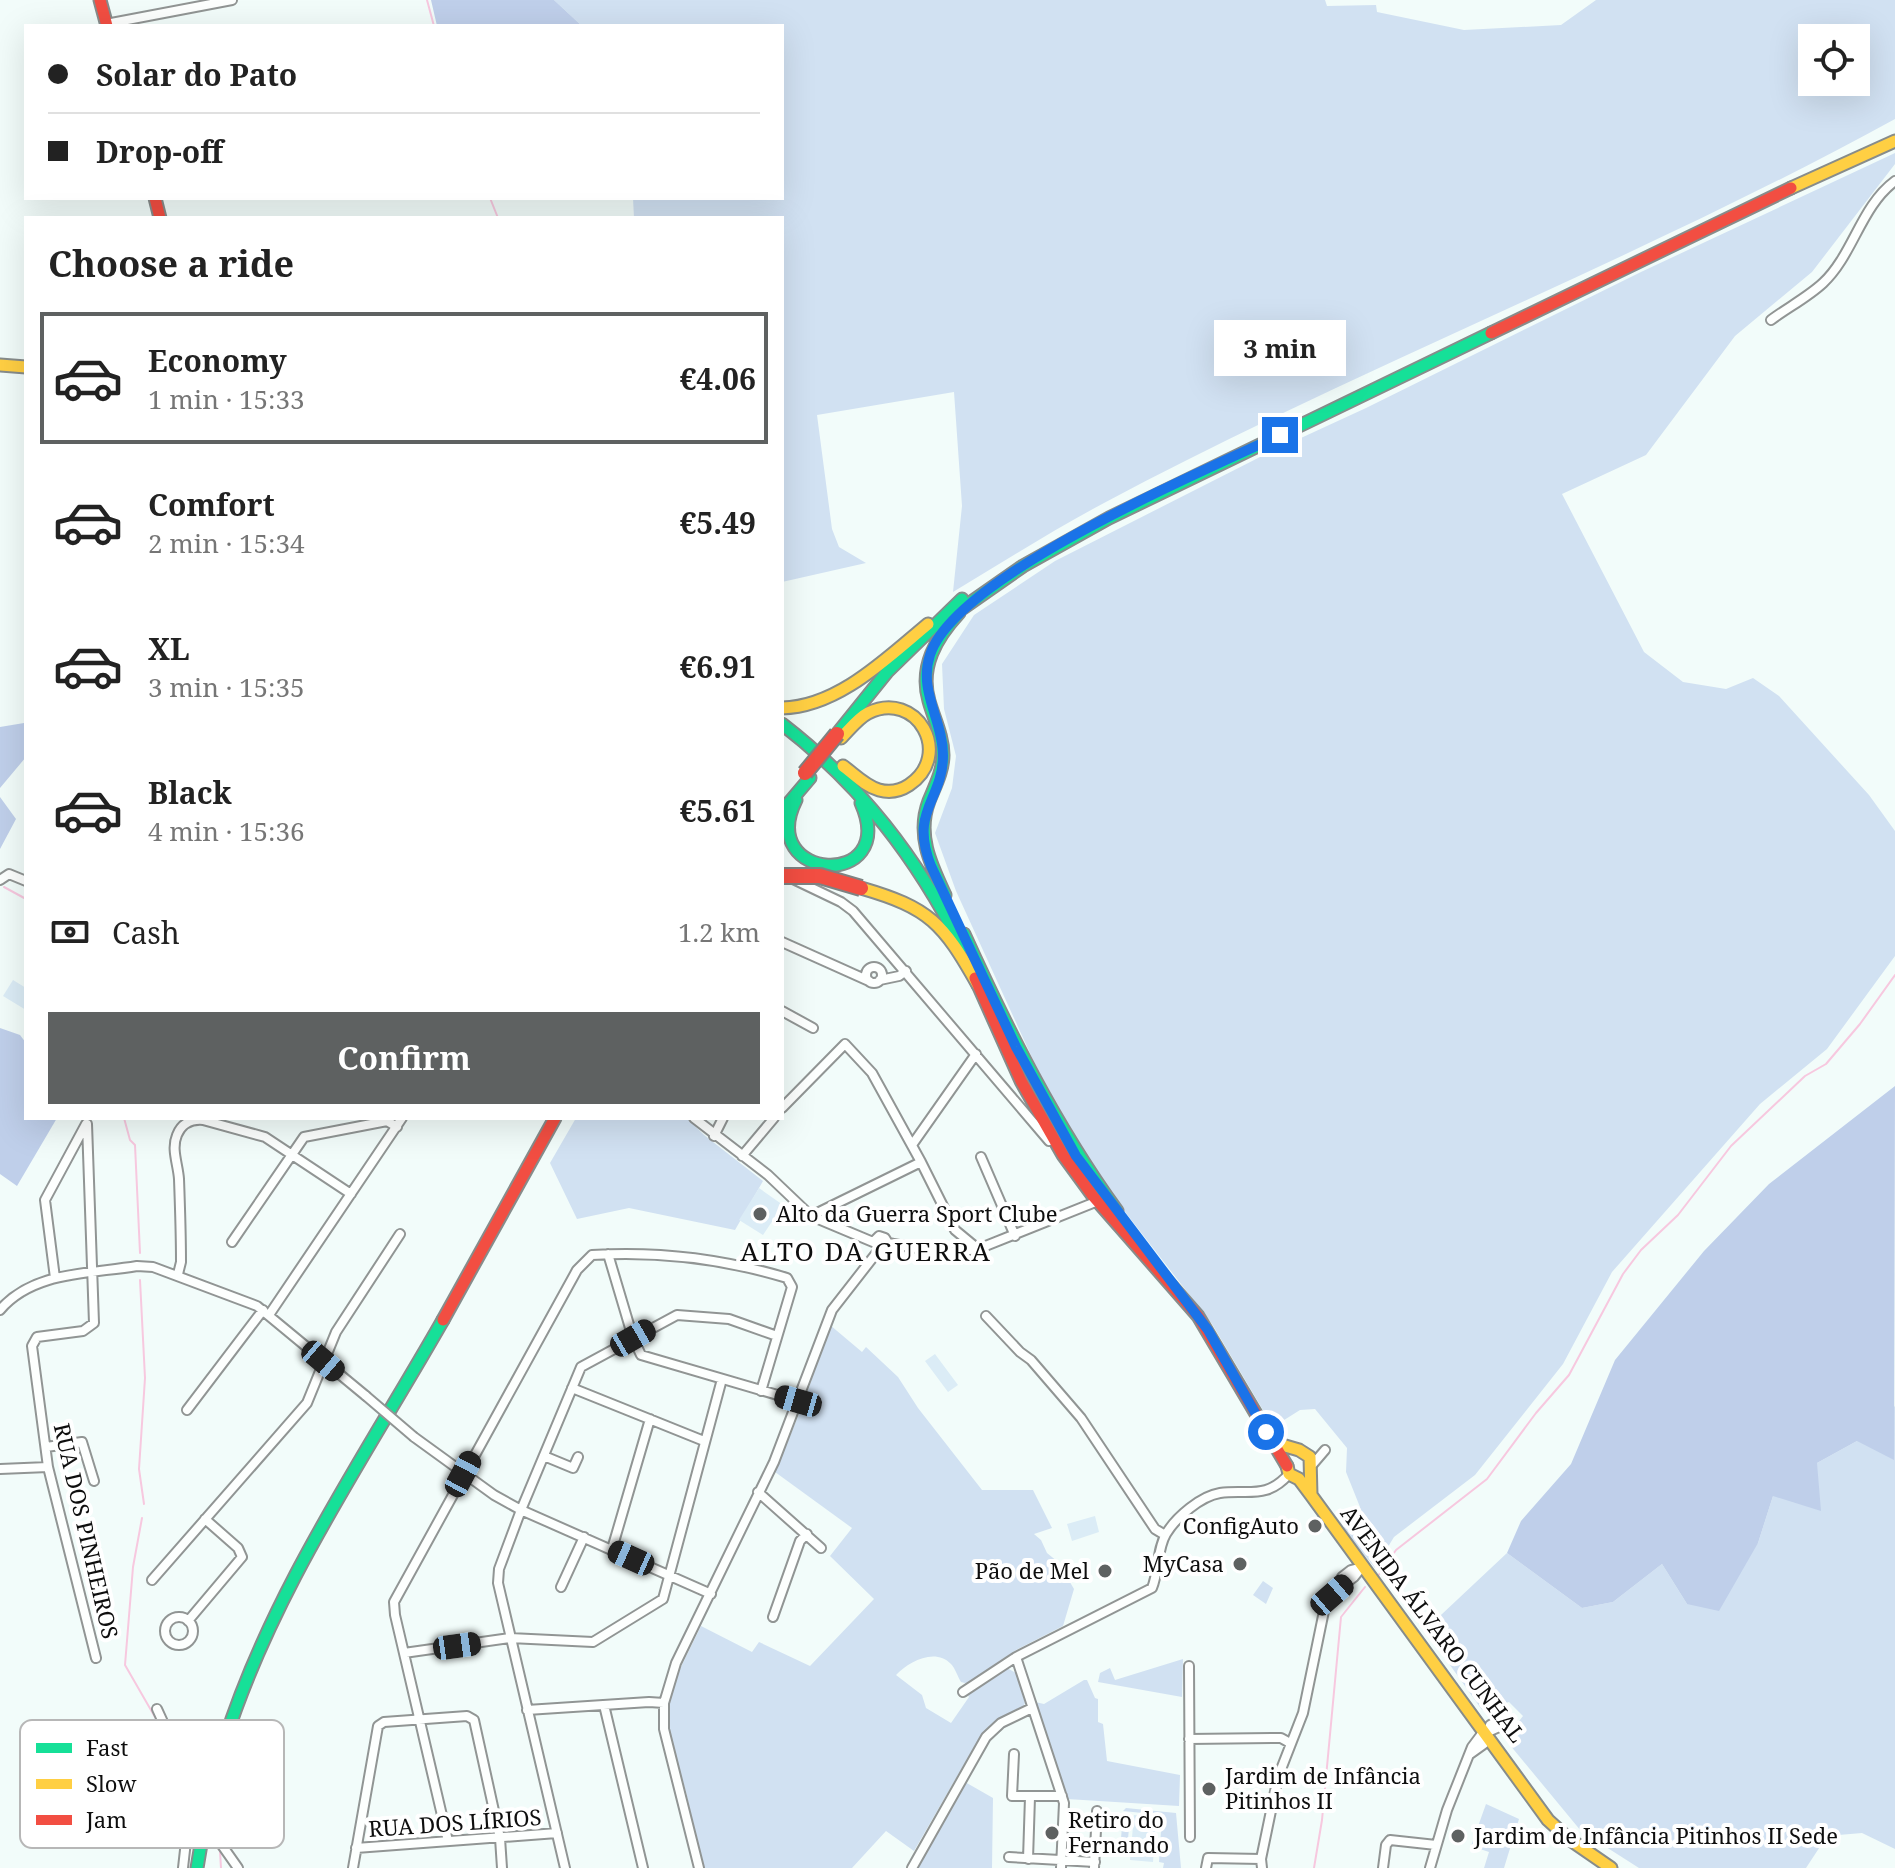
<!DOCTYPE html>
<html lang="en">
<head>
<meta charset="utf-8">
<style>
	body { margin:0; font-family:"Noto Serif",serif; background:#f2f2f2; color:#222; height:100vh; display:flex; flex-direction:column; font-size:30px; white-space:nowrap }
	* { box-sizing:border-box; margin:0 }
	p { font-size:26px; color:#767676 }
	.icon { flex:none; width:44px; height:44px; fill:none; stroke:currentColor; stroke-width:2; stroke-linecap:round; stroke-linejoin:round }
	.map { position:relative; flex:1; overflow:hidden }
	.panel { position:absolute; left:24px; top:216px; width:760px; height:904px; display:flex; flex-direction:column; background:#fff; border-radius:0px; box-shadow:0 8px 32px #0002 }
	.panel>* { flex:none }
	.banner { position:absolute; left:24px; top:24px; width:760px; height:176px; border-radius:0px; box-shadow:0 8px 32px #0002; display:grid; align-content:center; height:176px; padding:0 24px; background:#fff }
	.controls { position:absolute; left:1798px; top:24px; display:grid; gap:16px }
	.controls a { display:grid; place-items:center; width:72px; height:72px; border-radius:0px; background:#fff; box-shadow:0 8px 32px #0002; font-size:40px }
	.end { position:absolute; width:36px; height:36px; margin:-18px; border:10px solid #1a73e8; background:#fff; box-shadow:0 0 0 4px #fff }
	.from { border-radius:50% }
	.bubble { position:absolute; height:56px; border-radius:0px; background:#fff; box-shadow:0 8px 32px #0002; font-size:26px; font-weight:700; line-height:56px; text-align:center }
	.car { position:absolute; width:24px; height:48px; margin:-24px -12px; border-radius:10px; box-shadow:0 0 6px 2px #0007; background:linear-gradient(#222 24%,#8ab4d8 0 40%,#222 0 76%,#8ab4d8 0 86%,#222 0) }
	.banner b { display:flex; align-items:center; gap:28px; height:76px; font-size:30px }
	.banner b+b { border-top:2px solid #e0e0e0 }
	.banner i { width:20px; height:20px; background:#222 }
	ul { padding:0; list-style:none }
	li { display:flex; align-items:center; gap:24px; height:132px; margin:0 16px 12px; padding:0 8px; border:4px solid transparent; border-radius:0px }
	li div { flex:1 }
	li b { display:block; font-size:30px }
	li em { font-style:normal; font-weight:700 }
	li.active { border-color:#5e6161 }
	li>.icon { width:72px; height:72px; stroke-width:1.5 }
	h2 { padding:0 24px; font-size:36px; line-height:96px }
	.pay { display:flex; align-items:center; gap:20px; height:88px; padding:0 24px; font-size:30px }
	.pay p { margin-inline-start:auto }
	.primary-button { display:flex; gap:16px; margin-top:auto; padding:16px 24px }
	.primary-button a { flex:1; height:92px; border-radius:0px; background:#5e6161; color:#fff; font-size:32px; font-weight:700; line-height:92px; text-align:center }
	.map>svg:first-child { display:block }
	.green { fill:#d1e1f2; fill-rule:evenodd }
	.forest { fill:#bfcfea }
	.pitch { fill:#dbecf6 }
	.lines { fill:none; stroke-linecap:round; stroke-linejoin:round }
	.stream { stroke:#f7c8df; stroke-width:2 }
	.street-casing { stroke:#919594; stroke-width:12 }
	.fast-casing { stroke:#878c8b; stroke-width:15 }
	.slow-casing { stroke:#878c8b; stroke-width:15 }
	.jam-casing { stroke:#878c8b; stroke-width:15 }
	.street { stroke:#fdfffe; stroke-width:8 }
	.fast { stroke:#16e098; stroke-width:11 }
	.slow { stroke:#ffcf43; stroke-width:11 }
	.jam { stroke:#f24e42; stroke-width:11 }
	.street-bridge-casing { stroke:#919594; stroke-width:12; stroke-linecap:butt }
	.jam-bridge-casing { stroke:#7e8282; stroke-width:18; stroke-linecap:butt }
	.street-bridge { stroke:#fdfffe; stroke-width:8 }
	.jam-bridge { stroke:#f24e42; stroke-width:14 }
	.route { stroke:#1a73e8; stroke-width:10 }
	.poi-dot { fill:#5e6161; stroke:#fff; stroke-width:3 }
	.labels { text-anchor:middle; stroke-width:8; stroke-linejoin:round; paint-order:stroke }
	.poi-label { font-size:22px; fill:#0e0e0e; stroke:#fff; text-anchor:start }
	.street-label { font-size:22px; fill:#0e0e0e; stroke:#fff }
	.quarter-label { font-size:26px; letter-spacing:2px; fill:#0e0e0e; stroke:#fff }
	.key { fill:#fff; stroke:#b7b7b7; stroke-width:2 }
	.key-label { font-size:22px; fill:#0e0e0e }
</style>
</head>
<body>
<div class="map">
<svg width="1895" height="1868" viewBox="0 0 1895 1868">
	<rect width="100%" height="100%" fill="#f2fcfa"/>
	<path class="green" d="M554,0H1325L1327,6L1376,5L1377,12L1464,30L1561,25L1596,0H1895V119C1638,260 1363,365 1104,503C1053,530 1003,562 953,592L962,506L954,392L817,415L832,529L839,547L866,563L782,582V218H634L633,198H782V26H582ZM1812,38H1856V82H1812Z
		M1895,153V164L1812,272L1735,336L1646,455L1562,494L1644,652L1683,682L1726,689L1753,678L1779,696L1869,795L1895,831V956L1827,1049L1760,1104L1612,1272L1563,1364L1475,1475L1394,1537L1375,1568L1343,1529L1360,1507L1346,1472L1347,1448L1315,1409L1300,1410L1273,1427L1212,1324L1081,1155L1050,1097L956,891L935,833L952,788L956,756L944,709L942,664L974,615L1055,561L1262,456L1366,408L1641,272Z
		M576,1118H687L704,1135L763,1181L735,1230L629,1208L577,1219L550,1163Z
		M830,1325L862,1352L866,1347L898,1377L918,1408L982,1490H1033L1052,1528L1034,1534L1041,1540L1047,1553L1058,1562L1074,1589L1063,1626L1016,1650L969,1684L961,1682C958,1677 955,1668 951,1664C935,1647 908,1662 896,1675L922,1695L926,1708L951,1723L969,1697L967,1694L1007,1668L1016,1673L1025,1703L1023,1707L998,1719L981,1735L914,1851L886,1831L852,1868H703L686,1792L669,1734L668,1708L674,1681L701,1626L752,1652L759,1642L810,1666L874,1599L830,1556L852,1528L775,1472L804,1402Z
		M1895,1406V1849L1862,1833L1827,1836L1806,1868H1639L1581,1831L1505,1739L1523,1716L1509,1702L1482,1710L1425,1630L1507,1553L1582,1608L1613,1602L1662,1564L1687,1604L1758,1543L1773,1496L1817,1463L1857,1441Z
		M1263,1581L1273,1588L1266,1604L1253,1595Z
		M1183,1659L1182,1697L1098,1682L1100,1673L1110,1668L1115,1680Z
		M1084,1680H1087L1095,1698L1098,1699V1722L1103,1724L1107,1761L1180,1775L1179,1806L1067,1799L1035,1702L1044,1704Z
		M965,1782L993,1798L992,1868H918Z
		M1486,1804L1519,1819L1504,1868H1484L1489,1852L1471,1846Z
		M1126,1808L1176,1813L1181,1868H1163L1164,1863L1159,1862L1162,1815L1123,1811Z
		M1123,1814L1130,1815L1127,1852L1120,1851Z"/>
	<path class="forest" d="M431,0H554L582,26H437Z
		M24,723L26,757L0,788V727Z
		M0,797L16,819L0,849Z
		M0,1028L20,1035L26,1043V1118H57L17,1186L0,1174Z
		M1895,1086L1894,1460L1857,1441L1817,1463L1821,1511L1773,1496L1758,1543L1719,1611L1687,1604L1662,1564L1613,1602L1582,1608L1507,1553L1521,1521L1571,1464L1615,1360L1704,1251L1769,1184Z"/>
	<path class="pitch" d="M13,980L26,988V1010L3,996Z
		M759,1188L783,1205L763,1235L739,1220Z
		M935,1354L958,1385L948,1392L925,1361Z
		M1095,1516L1099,1532L1072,1541L1067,1524Z
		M1134,1815L1156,1817L1153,1862L1130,1860Z"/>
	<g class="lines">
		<path class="stream" d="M427,0L434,26
			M490,198L498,218
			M4,887L26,899
			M124,1118L130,1140L135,1145L140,1253
			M140,1280L145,1378L139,1469L144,1504
			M142,1518L133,1567L125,1665L163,1731
			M1378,1576L1396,1550L1487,1479L1536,1413L1569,1375L1623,1274L1641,1250L1678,1215L1731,1146L1805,1076L1826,1064L1860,1024L1895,975
			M214,1842L220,1851L221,1868
			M1314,1868L1322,1820L1341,1617L1365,1587"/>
		<defs>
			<path id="street" d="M106,24L232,0
				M1771,320C1787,308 1808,297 1823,283C1853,255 1861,206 1895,181
				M793,879L841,902L853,911L1049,1141
				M0,880L9,874L26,881
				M782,942L869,981
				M866 975a8 8 0 1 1 16 0a8 8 0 1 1-16 0Z
				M880,980L899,976L906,971
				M782,1011L813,1028
				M782,1108L845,1044L872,1073L921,1162L955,1230L978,1249
				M694,1118L768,1175L811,1216L873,1242
				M87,1124L94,1323L83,1331L37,1337L32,1346L48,1467L96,1658
				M714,1136L723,1118
				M912,1145L976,1054
				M742,1156L774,1118
				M981,1157L1015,1236
				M811,1216L921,1162
				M232,1242L304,1137L387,1121L397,1127
				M873,1242L879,1236L885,1238L888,1243
				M888,1243L944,1253L978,1249L1098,1201
				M608,1254L633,1338L641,1355L798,1401
				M178,1274L181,1262C181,1234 180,1206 179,1179C178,1164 171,1149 177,1135C182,1123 191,1119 203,1120L265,1137L351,1194
				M55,1278L45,1200L86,1124
				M0,1310C33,1271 90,1274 137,1266L153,1267L257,1306L366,1396
				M269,1315L402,1118
				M986,1316L1020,1352L1031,1360L1081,1418L1155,1529L1165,1535
				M572,1388L704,1441
				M187,1410L263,1310
				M414,1437L494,1495L521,1510L711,1594
				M46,1447L82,1442L94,1481
				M544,1456L573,1468L578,1457
				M1313,1464L1325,1450
				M0,1469L48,1467
				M758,1492L821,1548
				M612,1549L650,1419
				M152,1580L307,1403L336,1332L400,1234
				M561,1587L584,1537
				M1338,1589L1354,1577L1362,1567
				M773,1617L800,1541L807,1534
				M165 1631a14 14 0 1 1 28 0a14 14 0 1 1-28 0Z
				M188,1621L242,1557L238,1548L205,1519
				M404,1653L510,1638L593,1642L663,1599L722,1379
				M1016,1657L1064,1803L1061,1868
				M1189,1666L1190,1837
				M963,1692L1016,1657L1152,1588C1159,1571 1157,1549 1166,1534C1176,1517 1201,1496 1220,1493C1248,1489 1266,1500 1289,1474
				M604,1705L643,1868
				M157,1709L168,1733L178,1772L191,1796L183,1868
				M527,1710L649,1702L664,1703
				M1189,1739L1281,1738L1290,1743
				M1014,1754L1012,1796H1062
				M1470,1754L1484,1744L1490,1725L1503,1718
				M219,1841L238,1868
				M448,1841L395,1615L394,1602L577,1270L592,1255C657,1251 724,1259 787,1278L792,1287L761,1391
				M356,1848L557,1833
				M1009,1857L1095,1862
				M1028,1859L1030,1797
				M353,1868L378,1726L384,1722L467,1716L474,1720L500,1838L502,1868
				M565,1868L498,1583L499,1569L521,1510L581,1367L677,1315L729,1319L777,1336
				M699,1868L664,1729V1703L676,1663L774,1462L832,1310L878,1251L885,1249L888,1243
				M912,1868L986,1737L1001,1723L1032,1708
				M1094,1868L1097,1811
				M1206,1868L1208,1858L1261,1859
				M1262,1868L1261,1859L1278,1777L1303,1713L1324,1611L1342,1577L1351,1570L1362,1567
				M1383,1868L1386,1845L1390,1840L1436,1845
				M1430,1868L1447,1810L1472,1747L1481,1735L1499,1727L1503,1718"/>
			<path id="fast" d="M950,617L1023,566L1109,518L1491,333
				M782,724C861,785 917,858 962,947
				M837,734L887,672L962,599
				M796,800C755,882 900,891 861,803
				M782,811L810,778
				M945,895C931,865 916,835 929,801C935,786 943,771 943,755C943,736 934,719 929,701C919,667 936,638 959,613
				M964,934C1008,1031 1054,1124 1117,1211
				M197,1868C204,1826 211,1784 224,1743C272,1591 365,1457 443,1320"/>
			<path id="slow" d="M1791,188L1895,141
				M0,365L26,367
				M782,708C838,707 887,658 928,624
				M841,738C849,730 858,718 868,713C917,689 954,755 909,785C900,791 890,793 879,790C865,786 854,774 843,766
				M861,888C930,908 943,923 978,985
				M1275,1443L1299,1450L1310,1457L1311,1495
				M1287,1466L1289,1474L1299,1479L1311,1495L1548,1820L1569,1839L1611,1868"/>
			<path id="jam" d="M100,0L107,26
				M155,198L160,218
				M1491,333L1791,188
				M975,978L1021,1081L1063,1155L1093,1196L1198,1316L1287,1466
				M443,1320L555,1118"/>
		</defs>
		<use href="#street" class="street-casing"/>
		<use href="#fast" class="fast-casing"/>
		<use href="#slow" class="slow-casing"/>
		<use href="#jam" class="jam-casing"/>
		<use href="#street" class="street"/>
		<use href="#fast" class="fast"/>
		<use href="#slow" class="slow"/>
		<use href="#jam" class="jam"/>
		<defs>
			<path id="street-bridge" d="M366,1396L414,1437"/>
			<path id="jam-bridge" d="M805,773L837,734
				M782,876H820L861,888"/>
		</defs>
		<use href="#street-bridge" class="street-bridge-casing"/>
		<use href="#jam-bridge" class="jam-bridge-casing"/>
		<use href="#street-bridge" class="street-bridge"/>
		<use href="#jam-bridge" class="jam-bridge"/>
	</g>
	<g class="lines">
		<path class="route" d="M1266,1432L1208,1330L1076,1156L1016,1047L931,866C909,810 943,801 943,755C943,720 918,691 930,655C955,576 1202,472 1280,435"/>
	</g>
	<g class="poi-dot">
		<circle cx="760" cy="1214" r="8"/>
		<circle cx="1315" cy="1526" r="8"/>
		<circle cx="1240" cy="1564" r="8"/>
		<circle cx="1105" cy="1571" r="8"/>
		<circle cx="1209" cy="1789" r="8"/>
		<circle cx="1052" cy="1833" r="8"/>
		<circle cx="1458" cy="1836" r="8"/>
	</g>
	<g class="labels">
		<g class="poi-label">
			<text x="776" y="1222">Alto da Guerra Sport Clube</text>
			<text x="1299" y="1534" text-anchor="end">ConfigAuto</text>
			<text x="1224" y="1572" text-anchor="end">MyCasa</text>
			<text x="1089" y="1579" text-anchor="end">Pão de Mel</text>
			<text x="1225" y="1784">Jardim de Infância<tspan x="1225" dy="25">Pitinhos II</tspan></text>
			<text x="1068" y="1828">Retiro do<tspan x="1068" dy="25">Fernando</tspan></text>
			<text x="1474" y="1844">Jardim de Infância Pitinhos II Sede</text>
		</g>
		<g class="street-label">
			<text transform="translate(86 1531) rotate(77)" y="8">RUA DOS PINHEIROS</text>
			<text transform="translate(1433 1624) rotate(53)" y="8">AVENIDA ÁLVARO CUNHAL</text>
			<text transform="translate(455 1823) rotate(-4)" y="8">RUA DOS LÍRIOS</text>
		</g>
		<g class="quarter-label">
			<text x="866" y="1261">ALTO DA GUERRA</text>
		</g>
	</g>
	<rect x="20" y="1720" width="264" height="128" rx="12" class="key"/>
	<rect x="36" y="1743" width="36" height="10" fill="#16e098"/>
	<rect x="36" y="1779" width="36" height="10" fill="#ffcf43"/>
	<rect x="36" y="1815" width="36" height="10" fill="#f24e42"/>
	<g class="key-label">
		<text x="86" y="1756">Fast</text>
		<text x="86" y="1792">Slow</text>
		<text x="86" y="1828">Jam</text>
	</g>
</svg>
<div class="controls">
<a><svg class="icon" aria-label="locate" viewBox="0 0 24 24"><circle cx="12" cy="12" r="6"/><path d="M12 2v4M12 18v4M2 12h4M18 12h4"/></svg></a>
</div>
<i class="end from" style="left:1266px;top:1432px"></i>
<i class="end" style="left:1280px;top:435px"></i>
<div class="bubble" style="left:1214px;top:320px;width:132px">3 min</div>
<i class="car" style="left:633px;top:1338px;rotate:60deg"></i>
<i class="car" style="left:323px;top:1361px;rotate:130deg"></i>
<i class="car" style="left:798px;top:1401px;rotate:286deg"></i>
<i class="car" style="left:463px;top:1474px;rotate:28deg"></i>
<i class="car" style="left:631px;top:1558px;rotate:294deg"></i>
<i class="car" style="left:1332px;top:1595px;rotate:49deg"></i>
<i class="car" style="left:457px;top:1646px;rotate:82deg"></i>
<div class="banner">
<b><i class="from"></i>Solar do Pato</b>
<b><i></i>Drop-off</b>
</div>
<section class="panel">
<h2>Choose a ride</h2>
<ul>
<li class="active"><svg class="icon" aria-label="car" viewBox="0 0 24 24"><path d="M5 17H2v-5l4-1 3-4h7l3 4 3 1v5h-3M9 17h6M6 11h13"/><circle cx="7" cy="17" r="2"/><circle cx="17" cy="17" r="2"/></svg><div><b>Economy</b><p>1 min · 15:33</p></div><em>€4.06</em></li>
<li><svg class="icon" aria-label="car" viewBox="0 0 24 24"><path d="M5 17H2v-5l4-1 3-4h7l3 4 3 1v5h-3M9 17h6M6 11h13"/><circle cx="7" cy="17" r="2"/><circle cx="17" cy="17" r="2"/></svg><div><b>Comfort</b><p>2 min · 15:34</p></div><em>€5.49</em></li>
<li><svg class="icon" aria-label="car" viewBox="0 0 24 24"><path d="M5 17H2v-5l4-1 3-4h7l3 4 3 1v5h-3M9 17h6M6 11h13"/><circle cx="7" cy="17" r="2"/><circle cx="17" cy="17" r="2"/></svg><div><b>XL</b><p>3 min · 15:35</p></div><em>€6.91</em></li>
<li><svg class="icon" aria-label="car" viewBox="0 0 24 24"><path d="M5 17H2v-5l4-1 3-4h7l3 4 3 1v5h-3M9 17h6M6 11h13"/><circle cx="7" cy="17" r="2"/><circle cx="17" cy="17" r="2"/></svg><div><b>Black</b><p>4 min · 15:36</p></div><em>€5.61</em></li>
</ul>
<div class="pay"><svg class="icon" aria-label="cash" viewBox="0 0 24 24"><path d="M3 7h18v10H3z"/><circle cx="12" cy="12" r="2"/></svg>Cash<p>1.2 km</p></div>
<div class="primary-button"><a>Confirm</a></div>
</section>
</div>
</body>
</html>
